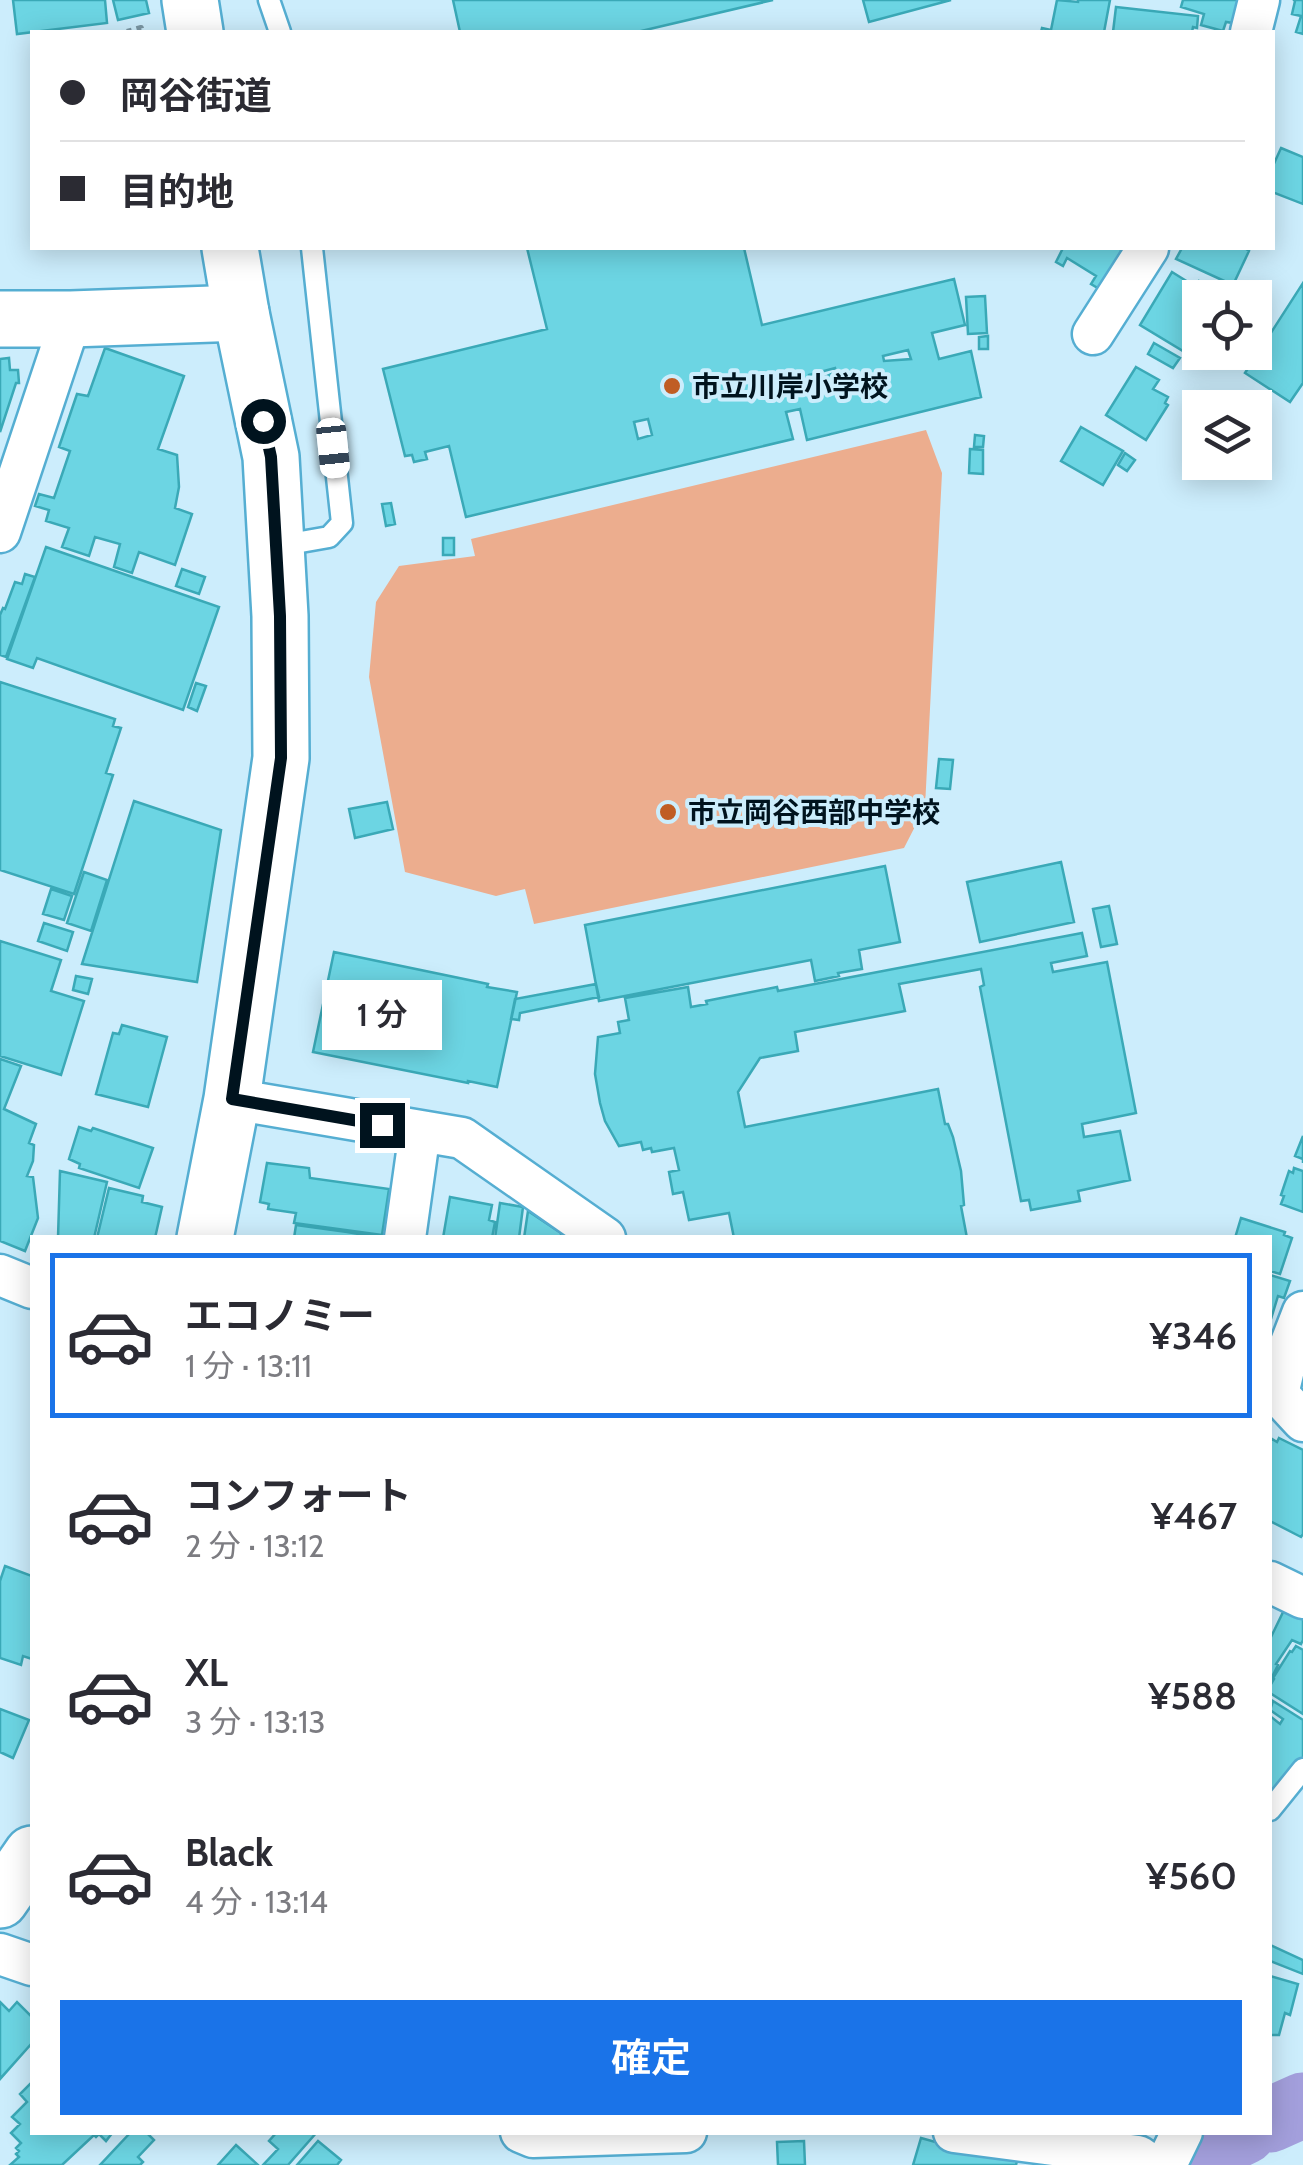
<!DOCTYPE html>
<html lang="ja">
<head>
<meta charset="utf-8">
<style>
	body { margin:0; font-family:Cabin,"Noto Sans JP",sans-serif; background:#f7f7f7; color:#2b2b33; height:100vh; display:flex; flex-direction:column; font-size:38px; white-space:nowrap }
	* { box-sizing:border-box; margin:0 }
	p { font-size:32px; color:#7c7c81 }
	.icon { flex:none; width:55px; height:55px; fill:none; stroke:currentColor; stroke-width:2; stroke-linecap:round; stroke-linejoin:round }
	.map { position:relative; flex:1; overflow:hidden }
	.panel { position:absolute; left:30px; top:1235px; width:1242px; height:900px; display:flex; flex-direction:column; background:#fff; border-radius:0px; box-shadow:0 5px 25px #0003 }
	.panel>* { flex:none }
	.banner { position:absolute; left:30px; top:30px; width:1245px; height:220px; border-radius:0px; box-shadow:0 5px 25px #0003; display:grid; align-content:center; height:220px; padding:0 30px; background:#fff }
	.tools { position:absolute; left:1182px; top:280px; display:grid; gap:20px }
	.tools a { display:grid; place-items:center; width:90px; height:90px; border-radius:0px; background:#fff; box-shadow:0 5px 25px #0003; font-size:50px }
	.end { position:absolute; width:45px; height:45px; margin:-22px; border:12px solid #00131e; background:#fff; box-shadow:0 0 0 5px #fff }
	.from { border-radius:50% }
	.bubble { position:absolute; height:70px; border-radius:0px; background:#fff; box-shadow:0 5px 25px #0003; font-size:32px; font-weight:600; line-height:70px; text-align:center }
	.car { position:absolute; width:30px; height:60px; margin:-30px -15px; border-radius:12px; box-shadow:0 0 8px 2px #0007; background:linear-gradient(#fff 24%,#345 0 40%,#fff 0 76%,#345 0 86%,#fff 0) }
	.banner b { display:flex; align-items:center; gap:35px; height:95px; font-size:38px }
	.banner b+b { border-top:2px solid #e1e1e2 }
	.banner i { width:25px; height:25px; background:#2b2b33 }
	ul { padding:18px 0 0; list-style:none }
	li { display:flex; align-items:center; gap:30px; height:165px; margin:0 20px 15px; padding:0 10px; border:5px solid transparent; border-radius:0px }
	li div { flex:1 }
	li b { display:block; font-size:38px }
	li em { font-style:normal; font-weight:600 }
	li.current { border-color:#1a73e8 }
	li>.icon { width:90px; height:90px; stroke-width:1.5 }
	.button { display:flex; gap:20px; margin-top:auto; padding:20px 30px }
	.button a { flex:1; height:115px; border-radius:0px; background:#1a73e8; color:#fff; font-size:40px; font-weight:600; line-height:115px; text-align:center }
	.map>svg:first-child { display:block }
	.green { fill:#ecad8e }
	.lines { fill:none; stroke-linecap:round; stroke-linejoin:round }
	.river { stroke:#a39fdc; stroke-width:65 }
	.building { fill:#6cd5e3; stroke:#3aa9b7; stroke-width:2.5; fill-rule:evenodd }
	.lane-casing { stroke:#55aed2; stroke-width:25 }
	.street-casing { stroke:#55aed2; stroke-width:45 }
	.secondary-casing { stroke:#55aed2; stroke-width:60 }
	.primary-casing { stroke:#55aed2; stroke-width:60 }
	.path { stroke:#7b97a4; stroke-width:6; stroke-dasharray:5 5; stroke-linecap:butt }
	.lane { stroke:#fff; stroke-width:20 }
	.street { stroke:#fff; stroke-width:40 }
	.secondary { stroke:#fff; stroke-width:55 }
	.primary { stroke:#fff; stroke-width:55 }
	.route { stroke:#00131e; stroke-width:12 }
	.poi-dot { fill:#c05d24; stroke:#ccedfc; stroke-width:4 }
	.labels { text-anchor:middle; stroke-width:8; stroke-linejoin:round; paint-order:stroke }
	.poi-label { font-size:28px; font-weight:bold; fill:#00131e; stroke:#ccedfc; text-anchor:start }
</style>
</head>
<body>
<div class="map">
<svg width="1303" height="2165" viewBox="0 0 1303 2165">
	<rect width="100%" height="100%" fill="#ccedfc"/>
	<path class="green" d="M926,430L942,473L925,807L904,848L534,924L525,889L496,896L405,872L369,677L376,602L399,566L475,556L471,539Z"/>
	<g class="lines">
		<path class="river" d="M1270,2120L1303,2105
			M1189,2141L1215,2146L1244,2132"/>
	</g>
	<path class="building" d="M13,0H105L107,23L17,34Z
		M113,0H146L149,13L118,20Z
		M453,0H773L637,32H460Z
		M863,0H951L869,22Z
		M1057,0L1078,2V0H1110L1104,32H1041L1042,28L1051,30Z
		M1183,0H1240L1233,23L1226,22L1223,31L1201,25L1204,14L1181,7Z
		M1303,0V34L1296,32L1301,16L1292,14L1295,1L1294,0Z
		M1116,7L1198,16L1197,28L1193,27L1192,32H1113Z
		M1281,148L1303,157V204L1272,192V168Z
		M527,248H744L762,325L954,279L965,325L932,333L939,359L971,351L981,397L807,440L800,409L786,412L793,439L466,517L449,446L425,452L427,459L414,462L412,455L405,456L383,369L547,329ZM908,350L911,359L884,361L883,356ZM835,368L836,372L810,384L809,375ZM648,419L652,435L638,439L634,422Z
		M1063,248H1118L1130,255L1101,290L1091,284L1096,276L1067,258L1063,266L1056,262Z
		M1182,248H1245L1249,251L1233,285L1176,259Z
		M1172,272L1196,287L1199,281L1209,288L1206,293L1213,298H1200V328L1183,351L1140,325Z
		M1303,283V383L1290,402L1245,373Z
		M985,296L987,333L968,334L966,297Z
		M988,336V349H979V337Z
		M1154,343L1180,358L1173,368L1148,354Z
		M105,348L184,376L158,449L177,455L179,487L175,508L192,514L175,565L139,552L132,573L114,567L120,544L95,537L89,556L62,547L69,528L46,521L49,510L35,506L39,494L54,498L70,451L59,447L77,394L88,396Z
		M9,358L10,370H18L19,383H16L0,432V359Z
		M1136,367L1159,380L1153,389L1168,397L1165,403L1168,405L1146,440L1106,415Z
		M1081,427L1123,451L1103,485L1061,461Z
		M975,435L984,436L983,447H974Z
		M970,449L983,450V474L969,473Z
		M1125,453L1135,460L1127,471L1118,465Z
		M391,503L395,524L386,526L382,504Z
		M443,538H454V555H443Z
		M46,547L219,607L183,710L37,658L33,668L7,659Z
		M182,569L205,577L199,594L176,586Z
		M25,574L35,577L6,657L0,655V615L3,608L5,609L15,582L22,584Z
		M0,682L115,719L113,726L121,728L106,773L113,775L74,894L0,870Z
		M196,683L206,686L197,711L188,707Z
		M939,759L953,760L950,789L936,788Z
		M134,801L221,830L197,982L82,964Z
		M387,802L393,829L355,838L349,809Z
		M1061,862L1074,922L980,942L967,882Z
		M885,866L900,942L859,950L862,969L838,973L839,976L815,981L811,960L599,1001L585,925Z
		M84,872L107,880L91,931L67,923Z
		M51,889L72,896L64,920L43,914Z
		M1109,906L1117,944L1101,947L1093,909Z
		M44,923L73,932L67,951L38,941Z
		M1082,933L1087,956L1051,963L1053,972L1107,962L1136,1113L1082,1124L1084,1137L1120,1131L1130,1180L1078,1191L1080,1201L1031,1210L1029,1200L1021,1201L980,987L984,985L981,969L899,984L905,1011L795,1032L798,1051L760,1058L738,1092L745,1127L938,1089L945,1124H948L953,1137L961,1171L964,1205L961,1206L967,1238H734L729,1213L689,1220L683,1192L673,1194L669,1172L679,1170L674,1148L652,1152L651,1148L643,1150L641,1142L619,1146L605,1121L600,1103L595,1074L598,1037L620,1033L618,1022L629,1020L625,998L688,987L691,1007L707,1004L706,1001L777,987L778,991Z
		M0,941L61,960L51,991L84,1001L61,1075L0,1056Z
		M334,952L488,984L487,987L517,992L497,1087L468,1081V1083L313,1052Z
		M76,976L92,979L88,994L73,990Z
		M596,984L599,997L520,1013L519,1020L511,1019L515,999Z
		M122,1025L167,1037L148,1107L96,1094L113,1033L119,1034Z
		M0,1059L21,1066L4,1109L36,1124L29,1143L34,1145L33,1161L27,1176L33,1177L38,1218L25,1251L0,1241Z
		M79,1127L91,1131L93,1128L153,1148L139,1188L79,1168L80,1164L69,1159Z
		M1303,1136V1163V1159L1295,1156Z
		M267,1163L309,1168L310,1178L389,1189L382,1235L294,1223L296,1213L268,1209L269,1204L260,1202Z
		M1294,1168L1303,1171V1212L1281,1204L1284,1196L1281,1195L1289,1171L1293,1173Z
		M60,1171L107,1182L94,1238H58Z
		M109,1188L143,1196L142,1202L162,1207L155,1238H97Z
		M450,1197L492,1205L489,1220L495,1222L492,1238H443Z
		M500,1203L523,1207L519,1238H495Z
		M528,1211L561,1233V1238H524Z
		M1241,1218L1285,1232L1284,1235L1292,1238L1280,1274L1270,1271V1238H1235Z
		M296,1225L347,1232L382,1238H294Z
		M1270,1275L1290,1281L1284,1298L1278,1296L1271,1319Z
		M1279,1438L1303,1450V1534L1301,1537L1270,1521V1442L1272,1439L1277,1442Z
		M5,1566L32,1576V1659L23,1656L21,1665L0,1658V1581Z
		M1286,1606L1303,1615V1640L1301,1644L1292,1640L1276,1664L1278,1665L1270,1681V1639Z
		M1296,1646L1303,1650V1714L1270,1693V1686L1274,1679L1273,1678L1290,1651L1292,1652Z
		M1273,1701L1303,1720V1763L1278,1794L1270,1790V1716L1280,1724L1283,1719L1270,1710Z
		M0,1709L29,1720L13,1758L0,1752Z
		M1270,1945L1303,1960V1974L1270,1961Z
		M1270,1976L1298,1984L1290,2015L1285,2013L1279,2035H1270Z
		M0,2002L9,2011L17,2002L32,2017V2043L0,2079Z
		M32,2082V2132H113L106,2141L99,2134L96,2137L94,2135L62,2165H10L19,2157L16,2154L19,2151L16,2148L21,2143L11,2133L20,2124L12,2117L27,2102L20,2094Z
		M131,2132H146L154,2140L138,2157L143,2162L140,2165H100Z
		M277,2132H317L288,2165H263L278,2149L269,2141Z
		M921,2138L946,2145L947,2139L1017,2161L1016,2165H913Z
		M318,2141L341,2160L337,2165H297Z
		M804,2141L805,2165H778L777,2142Z
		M236,2145L258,2165H218Z"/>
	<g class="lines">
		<defs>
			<path id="lane" d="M269,0L280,32
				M278,546L329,537L342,523L312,248
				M1270,1810L1303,1769"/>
			<path id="street" d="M1251,32L1259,0
				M1093,334L1148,248
				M0,532L71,319
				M232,1099L462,1138L605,1238
				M405,1238L420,1131
				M0,1275L32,1288
				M1303,1312L1289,1348L1278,1394L1303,1421
				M1270,1582L1303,1598
				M0,1954L32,1965
				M521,2132L533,2137L686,2132
				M954,2132L1138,2156L1151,2165
				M1166,2165L1182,2132"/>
			<path id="secondary" d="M0,319H71L241,313"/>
			<path id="primary" d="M190,0L195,32
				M205,1238L232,1099L281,758L280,616L271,457L241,313L230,248
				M0,1900L32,1854"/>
		</defs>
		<use href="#lane" class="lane-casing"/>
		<use href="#street" class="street-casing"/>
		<use href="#secondary" class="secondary-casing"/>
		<use href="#primary" class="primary-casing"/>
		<path class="path" d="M127,32L141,28L142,32"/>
		<use href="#lane" class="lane"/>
		<use href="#street" class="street"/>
		<use href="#secondary" class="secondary"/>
		<use href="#primary" class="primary"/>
	</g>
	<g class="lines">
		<path class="route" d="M263,421L271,457L280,616L281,758L232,1099L382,1125"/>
	</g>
	<g class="poi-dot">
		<circle cx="672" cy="386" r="10"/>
		<circle cx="668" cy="812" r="10"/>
	</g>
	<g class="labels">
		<g class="poi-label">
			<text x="692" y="396">市立川岸小学校</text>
			<text x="688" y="822">市立岡谷西部中学校</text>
		</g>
	</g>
</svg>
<div class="tools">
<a><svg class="icon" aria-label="locate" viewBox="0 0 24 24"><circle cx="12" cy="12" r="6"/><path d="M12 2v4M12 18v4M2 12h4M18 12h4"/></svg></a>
<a><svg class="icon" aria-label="layers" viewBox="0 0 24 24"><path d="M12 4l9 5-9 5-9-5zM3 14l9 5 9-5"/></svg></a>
</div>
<i class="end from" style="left:263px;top:421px"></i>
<i class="end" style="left:382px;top:1125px"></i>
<div class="bubble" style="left:322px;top:980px;width:120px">1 分</div>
<i class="car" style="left:333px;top:448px;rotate:174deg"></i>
<div class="banner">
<b><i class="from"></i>岡谷街道</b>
<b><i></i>目的地</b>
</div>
<section class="panel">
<ul>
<li class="current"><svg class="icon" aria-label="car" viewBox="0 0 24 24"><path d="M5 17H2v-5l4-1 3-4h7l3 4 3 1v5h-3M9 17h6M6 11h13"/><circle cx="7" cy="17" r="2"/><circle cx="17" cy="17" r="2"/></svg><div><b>エコノミー</b><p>1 分 · 13:11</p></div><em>¥346</em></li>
<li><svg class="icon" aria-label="car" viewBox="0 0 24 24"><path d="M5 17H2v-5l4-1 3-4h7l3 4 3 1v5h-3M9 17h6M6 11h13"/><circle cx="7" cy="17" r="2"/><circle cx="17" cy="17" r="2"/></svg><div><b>コンフォート</b><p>2 分 · 13:12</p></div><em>¥467</em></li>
<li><svg class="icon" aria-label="car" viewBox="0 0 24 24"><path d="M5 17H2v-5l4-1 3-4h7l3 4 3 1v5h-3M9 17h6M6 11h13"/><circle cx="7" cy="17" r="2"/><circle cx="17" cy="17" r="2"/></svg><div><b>XL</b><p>3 分 · 13:13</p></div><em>¥588</em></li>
<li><svg class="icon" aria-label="car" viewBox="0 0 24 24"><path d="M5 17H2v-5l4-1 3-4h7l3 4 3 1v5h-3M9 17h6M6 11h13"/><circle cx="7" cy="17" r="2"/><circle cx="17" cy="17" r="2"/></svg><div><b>Black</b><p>4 分 · 13:14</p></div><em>¥560</em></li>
</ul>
<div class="button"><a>確定</a></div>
</section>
</div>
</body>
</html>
